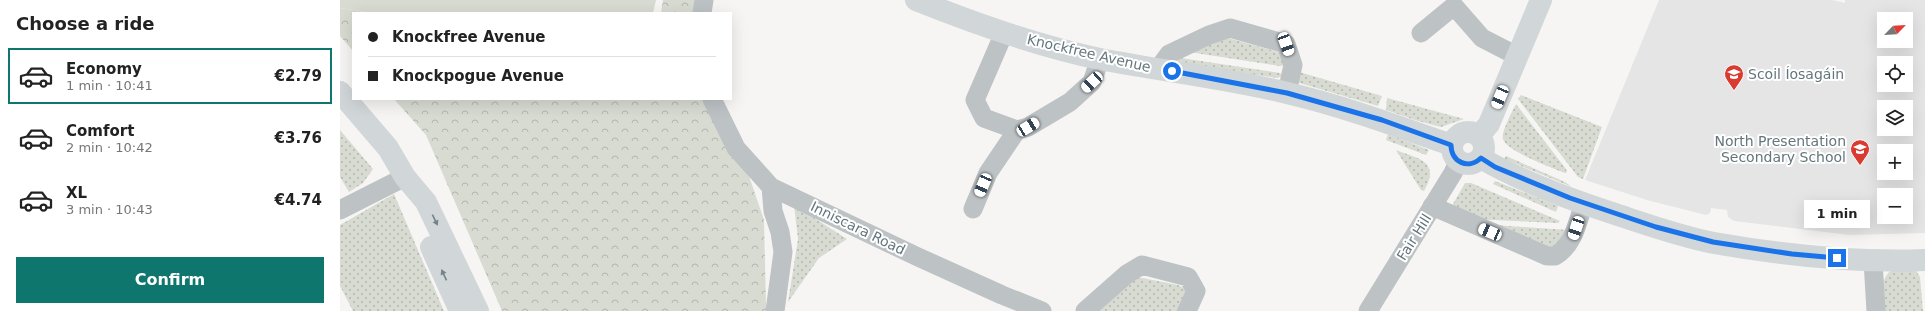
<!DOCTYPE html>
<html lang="en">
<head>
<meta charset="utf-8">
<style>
	body { margin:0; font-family:"DejaVu Sans",sans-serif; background:#f2f2f2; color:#222; height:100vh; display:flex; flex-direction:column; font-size:15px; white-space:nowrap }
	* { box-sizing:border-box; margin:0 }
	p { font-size:13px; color:#767676 }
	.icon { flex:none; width:22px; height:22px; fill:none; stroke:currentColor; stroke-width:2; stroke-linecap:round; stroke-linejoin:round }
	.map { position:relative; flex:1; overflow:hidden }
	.sheet { display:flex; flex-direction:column; background:#fff; width:340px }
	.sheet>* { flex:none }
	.top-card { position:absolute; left:12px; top:12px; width:380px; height:88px; border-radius:0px; box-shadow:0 4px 16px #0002; display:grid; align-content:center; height:88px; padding:0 16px; background:#fff }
	.needle { width:26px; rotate:65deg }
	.buttons { position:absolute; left:1537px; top:12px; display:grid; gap:8px }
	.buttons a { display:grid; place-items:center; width:36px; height:36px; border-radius:0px; background:#fff; box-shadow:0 4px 16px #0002; font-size:20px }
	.end { position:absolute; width:18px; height:18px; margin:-9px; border:5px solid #1a73e8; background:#fff; box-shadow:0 0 0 2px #fff }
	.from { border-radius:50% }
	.bubble { position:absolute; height:28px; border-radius:0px; background:#fff; box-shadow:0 4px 16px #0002; font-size:13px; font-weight:600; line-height:28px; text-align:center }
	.car { position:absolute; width:12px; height:24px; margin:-12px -6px; border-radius:5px; box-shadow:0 0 3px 1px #0007; background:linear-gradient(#fff 24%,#345 0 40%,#fff 0 76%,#345 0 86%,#fff 0) }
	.top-card b { display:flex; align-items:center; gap:14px; height:38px; font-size:15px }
	.top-card b+b { border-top:1px solid #e0e0e0 }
	.top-card i { width:10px; height:10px; background:#222 }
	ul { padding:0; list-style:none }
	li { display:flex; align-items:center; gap:12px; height:56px; margin:0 8px 6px; padding:0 8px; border:2px solid transparent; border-radius:0px }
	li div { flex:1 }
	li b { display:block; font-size:15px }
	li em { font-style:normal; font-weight:600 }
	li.current { border-color:#0f766e }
	li>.icon { width:36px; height:36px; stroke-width:1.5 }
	h2 { padding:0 16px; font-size:18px; line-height:48px }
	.cta { display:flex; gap:8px; margin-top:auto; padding:8px 16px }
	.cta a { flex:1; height:46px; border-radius:0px; background:#0f766e; color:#fff; font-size:16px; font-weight:600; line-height:46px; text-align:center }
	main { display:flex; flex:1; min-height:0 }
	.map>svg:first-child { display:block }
	.built { fill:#e4e5e4; fill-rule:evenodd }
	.grass { fill:url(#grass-dots) }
	.park { fill:url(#park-crowns) }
	.pitch { fill:#d7dbd2 }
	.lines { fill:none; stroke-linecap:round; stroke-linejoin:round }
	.street { stroke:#bdc2c4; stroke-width:19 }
	.secondary { stroke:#d1d6d8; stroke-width:22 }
	.oneway { fill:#74848a }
	.route { stroke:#1a73e8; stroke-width:5 }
	.labels { text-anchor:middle; stroke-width:4; stroke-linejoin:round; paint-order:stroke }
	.street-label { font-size:14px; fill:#63767c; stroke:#fff }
	.poi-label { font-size:14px; fill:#63767c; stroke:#fff; text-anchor:start }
</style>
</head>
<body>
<main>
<section class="sheet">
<h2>Choose a ride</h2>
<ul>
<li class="current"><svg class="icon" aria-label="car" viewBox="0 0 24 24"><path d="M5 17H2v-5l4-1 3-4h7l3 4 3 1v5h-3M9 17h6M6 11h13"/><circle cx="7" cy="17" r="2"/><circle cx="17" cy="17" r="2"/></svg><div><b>Economy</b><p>1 min · 10:41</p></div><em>€2.79</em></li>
<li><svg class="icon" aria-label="car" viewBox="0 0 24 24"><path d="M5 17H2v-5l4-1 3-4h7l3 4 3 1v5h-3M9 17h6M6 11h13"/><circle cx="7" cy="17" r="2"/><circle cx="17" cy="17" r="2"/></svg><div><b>Comfort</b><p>2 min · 10:42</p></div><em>€3.76</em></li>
<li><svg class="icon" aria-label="car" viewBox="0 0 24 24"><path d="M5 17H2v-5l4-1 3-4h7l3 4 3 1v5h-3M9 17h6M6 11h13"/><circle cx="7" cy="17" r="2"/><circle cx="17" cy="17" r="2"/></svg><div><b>XL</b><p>3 min · 10:43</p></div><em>€4.74</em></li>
</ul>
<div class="cta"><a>Confirm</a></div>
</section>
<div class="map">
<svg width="1585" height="311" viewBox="0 0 1585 311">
	<defs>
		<pattern id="grass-dots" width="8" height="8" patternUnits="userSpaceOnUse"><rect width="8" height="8" fill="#d7dbd2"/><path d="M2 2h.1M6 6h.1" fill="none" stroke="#b2b6af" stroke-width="1.8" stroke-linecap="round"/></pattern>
		<pattern id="park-crowns" width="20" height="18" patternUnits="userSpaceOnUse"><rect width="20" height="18" fill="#d7dbd2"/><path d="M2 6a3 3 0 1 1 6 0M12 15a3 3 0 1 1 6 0" fill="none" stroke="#b2b6af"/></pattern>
	</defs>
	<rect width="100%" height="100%" fill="#f6f5f3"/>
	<path class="built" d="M1319,0H1492L1505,3V0H1585V233L1509,235L1394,221L1388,217L1387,210L1371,208L1370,213L1366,215L1307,200L1245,180ZM1544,19H1566V41H1544ZM1544,63H1566V85H1544ZM1544,107H1566V129H1544ZM1544,151H1566V173H1544ZM1544,195H1566V217H1544Z"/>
	<path class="grass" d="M881,36L938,52L944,55L947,65L940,66L849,52Z
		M841,58L940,73L943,76L937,78L829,63Z
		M959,72L1042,96L1038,106L956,82Z
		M1181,95L1262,127L1243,179L1238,177L1178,99Z
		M1047,98L1124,119L1101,127L1078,121L1046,110Z
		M1176,104L1226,169L1227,172L1225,173C1213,168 1166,151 1163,139C1161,132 1172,112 1176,104Z
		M0,130L33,169L23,183L9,192L0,177Z
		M1048,134L1089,150L1086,155L1046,140Z
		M1056,150C1079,159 1101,161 1084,191L1081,190Z
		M1166,156L1225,182L1232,187L1164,159Z
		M1155,181L1218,206L1216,212L1153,184Z
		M1125,183H1131L1220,221L1218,223L1133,219L1116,211L1113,204Z
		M54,194L104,311H13L0,286V225Z
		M454,205L507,239L479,258L448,302L458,239Z
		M1140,224L1228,230L1214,251Z
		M1554,268L1575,269L1580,277L1583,311H1543C1543,294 1538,279 1554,268Z
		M797,277L838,285L847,290L840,311H758Z"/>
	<path class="park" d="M323,0H358L357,13H321Z
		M0,8L32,13H13V51L0,36Z
		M54,99H369L409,176L424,220L426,305L428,311H162L86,135Z"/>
	<path class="pitch" d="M0,0H316L313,13H32L0,8Z"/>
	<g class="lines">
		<path class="street" d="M362,13L364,0
			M664,33L635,100L644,118L677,130L688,127L730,102L752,82L760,59
			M1081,33L1114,6L1142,38L1177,56
			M818,69L829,54L869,35L890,28L946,44L953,65L947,93
			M372,99L396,148L431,187L578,257L662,295L702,311
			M431,187L433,211L440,232L443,252L435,311
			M1092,206L1207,256H1215C1234,245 1237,223 1244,203
			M633,209L648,173L677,130
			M0,210L65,177
			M1533,261L1536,311
			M745,311L787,274L802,265L848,277L856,291L847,311
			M1028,311L1113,173L1118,162"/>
		<path class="secondary" d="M576,0C636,24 697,46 760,59C822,71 886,78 947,93C1003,106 1057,126 1111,145
			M0,92L48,148L65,177L86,202L138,311
			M1112 148a16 16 0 1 1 32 0a16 16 0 1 1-32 0Z
			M1139,136L1149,124L1201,0
			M1141,158C1180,181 1226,198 1269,212C1303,223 1338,236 1374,243C1443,255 1515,263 1585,260
			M91,247L120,311"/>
	</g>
	<defs><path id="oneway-solid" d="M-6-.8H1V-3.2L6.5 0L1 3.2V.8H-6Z"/></defs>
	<g class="oneway">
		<use href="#oneway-solid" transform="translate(95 220) rotate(64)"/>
		<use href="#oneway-solid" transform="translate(104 275) rotate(-115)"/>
	</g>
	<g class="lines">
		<path class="route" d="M832,71L947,93L1042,120L1111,145C1111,162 1128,170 1141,158L1155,167L1230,198L1316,227L1373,242L1452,254L1497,258"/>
	</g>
	<defs>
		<symbol id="school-pin" viewBox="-11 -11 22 30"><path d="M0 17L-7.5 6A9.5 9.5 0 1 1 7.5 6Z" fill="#d93b30" stroke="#fff"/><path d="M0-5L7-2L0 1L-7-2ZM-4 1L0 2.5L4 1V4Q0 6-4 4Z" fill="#fff"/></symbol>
	</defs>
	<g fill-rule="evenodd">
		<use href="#school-pin" x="1383" y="63" width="22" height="30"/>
		<use href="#school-pin" x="1509" y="138" width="22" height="30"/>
	</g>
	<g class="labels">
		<g class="street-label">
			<text transform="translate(749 53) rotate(13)" y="5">Knockfree Avenue</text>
			<text transform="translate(518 228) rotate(26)" y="5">Inniscara Road</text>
			<text transform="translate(1074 237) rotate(-58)" y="5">Fair Hill</text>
		</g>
		<g class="poi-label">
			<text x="1408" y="79">Scoil Íosagáin</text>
			<text x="1506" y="146" text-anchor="end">North Presentation<tspan x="1506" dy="16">Secondary School</tspan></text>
		</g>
	</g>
</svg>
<div class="buttons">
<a><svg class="needle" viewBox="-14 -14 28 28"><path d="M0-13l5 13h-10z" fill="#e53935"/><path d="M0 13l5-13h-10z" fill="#767676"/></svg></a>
<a><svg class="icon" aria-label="locate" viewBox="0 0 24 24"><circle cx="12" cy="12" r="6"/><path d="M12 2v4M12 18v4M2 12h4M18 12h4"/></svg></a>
<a><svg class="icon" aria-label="layers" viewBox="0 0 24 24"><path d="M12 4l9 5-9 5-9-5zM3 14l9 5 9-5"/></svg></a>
<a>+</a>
<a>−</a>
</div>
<i class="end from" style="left:832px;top:71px"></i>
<i class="end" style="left:1497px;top:258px"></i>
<div class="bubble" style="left:1464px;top:200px;width:66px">1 min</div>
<i class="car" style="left:946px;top:44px;rotate:160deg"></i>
<i class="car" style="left:752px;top:82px;rotate:227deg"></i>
<i class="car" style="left:1160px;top:97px;rotate:203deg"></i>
<i class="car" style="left:688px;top:127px;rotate:59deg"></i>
<i class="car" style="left:643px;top:185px;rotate:203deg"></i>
<i class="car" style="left:1236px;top:228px;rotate:198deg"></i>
<i class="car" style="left:1150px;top:232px;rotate:293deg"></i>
<div class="top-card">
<b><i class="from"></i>Knockfree Avenue</b>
<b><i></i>Knockpogue Avenue</b>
</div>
</div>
</main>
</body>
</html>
